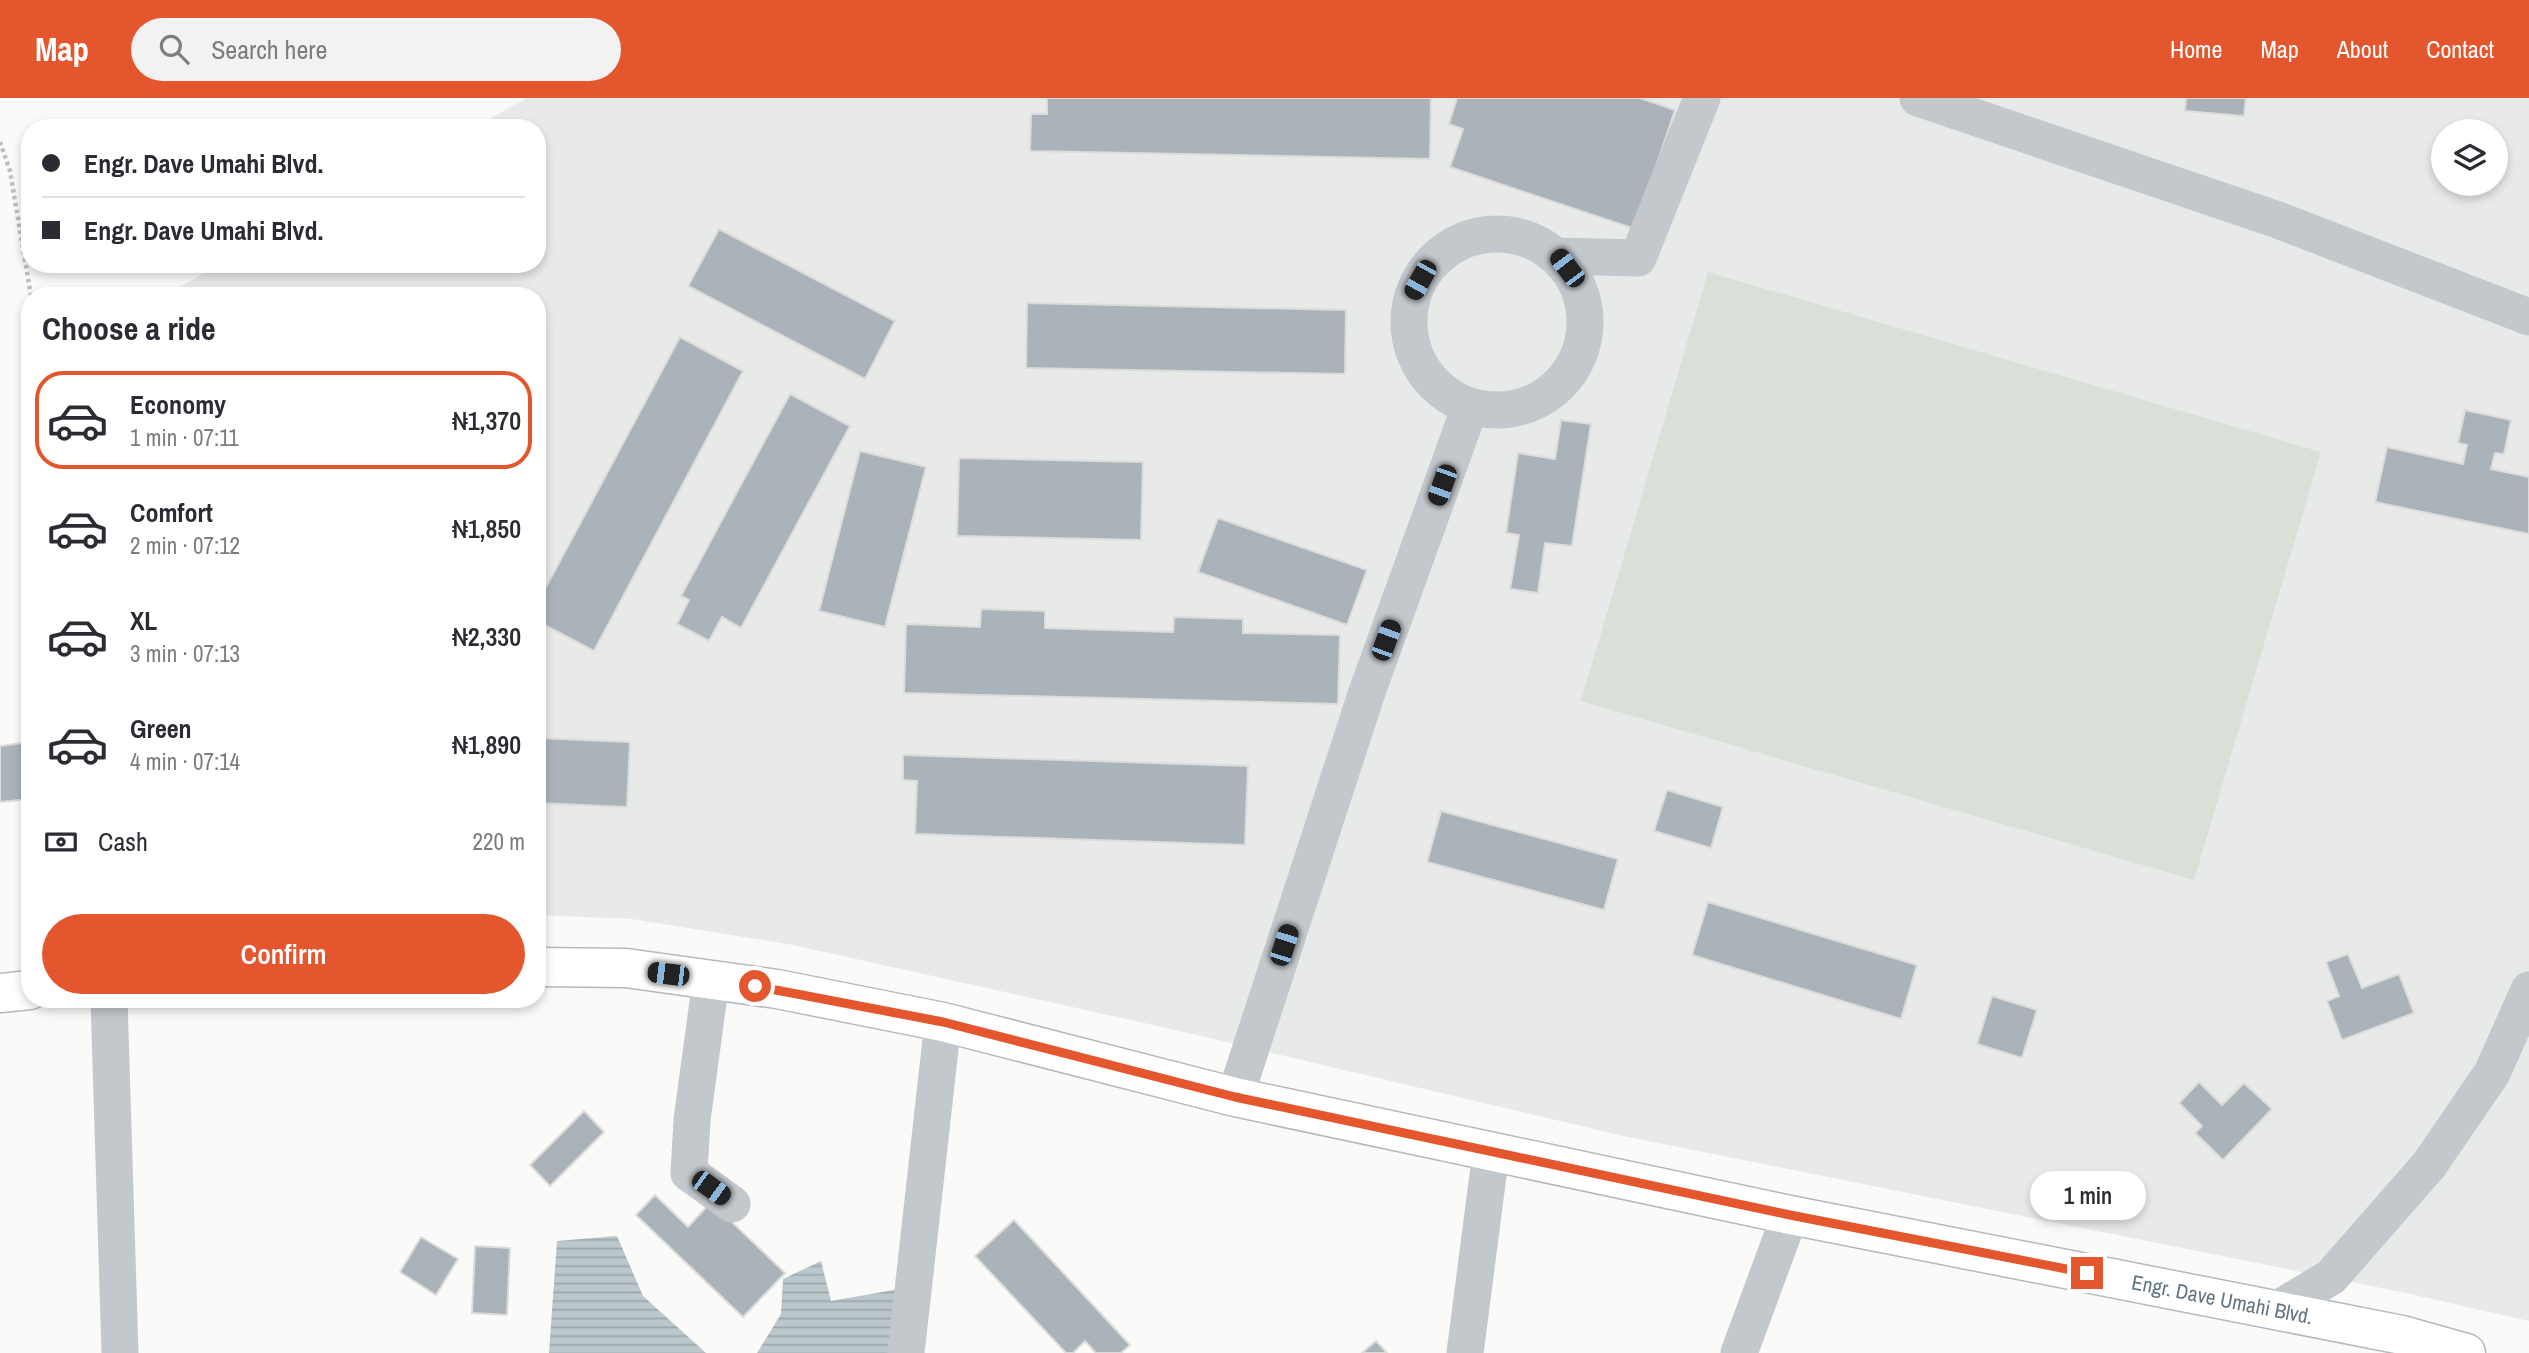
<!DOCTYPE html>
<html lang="en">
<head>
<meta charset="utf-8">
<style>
	body { margin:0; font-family:"Archivo Narrow",sans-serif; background:#f2f2f3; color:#2b2b33; height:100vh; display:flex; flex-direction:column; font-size:26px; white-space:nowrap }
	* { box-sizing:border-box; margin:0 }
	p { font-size:23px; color:#7c7c81 }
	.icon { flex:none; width:38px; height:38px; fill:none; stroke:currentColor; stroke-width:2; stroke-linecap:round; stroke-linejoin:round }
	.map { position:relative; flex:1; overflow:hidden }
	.sheet { position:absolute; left:21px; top:189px; width:525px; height:721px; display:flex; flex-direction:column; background:#fff; border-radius:28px; box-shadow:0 4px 10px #0003 }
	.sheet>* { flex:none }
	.hud { position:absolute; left:21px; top:21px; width:525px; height:154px; border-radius:28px; box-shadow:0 4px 10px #0003; display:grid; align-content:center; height:154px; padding:0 21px; background:#fff }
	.buttons { position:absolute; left:2431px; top:21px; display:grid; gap:14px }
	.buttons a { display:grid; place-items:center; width:77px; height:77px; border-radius:50%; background:#fff; box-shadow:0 4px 10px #0003; font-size:35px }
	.end { position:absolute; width:32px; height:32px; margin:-16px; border:9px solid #e4572e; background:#fff; box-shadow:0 0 0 4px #fff }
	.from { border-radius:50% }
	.bubble { position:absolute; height:49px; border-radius:24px; background:#fff; box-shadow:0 4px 10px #0003; font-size:23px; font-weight:600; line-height:49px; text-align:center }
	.car { position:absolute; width:21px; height:42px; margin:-21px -10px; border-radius:9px; box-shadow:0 0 5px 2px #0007; background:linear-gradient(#222 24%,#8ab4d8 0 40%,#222 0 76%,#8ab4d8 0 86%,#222 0) }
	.hud b { display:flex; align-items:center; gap:24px; height:66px; font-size:26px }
	.hud b+b { border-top:2px solid #e1e1e2 }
	.hud i { width:18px; height:18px; background:#2b2b33 }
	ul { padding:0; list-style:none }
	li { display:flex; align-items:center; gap:21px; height:98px; margin:0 14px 10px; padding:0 7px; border:4px solid transparent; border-radius:28px }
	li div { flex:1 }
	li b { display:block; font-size:26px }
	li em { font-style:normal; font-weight:600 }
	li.on { border-color:#e4572e }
	li>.icon { width:63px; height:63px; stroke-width:1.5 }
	h2 { padding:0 21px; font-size:32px; line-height:84px }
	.pay { display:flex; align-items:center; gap:18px; height:77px; padding:0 21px; font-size:26px }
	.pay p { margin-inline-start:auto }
	.button { display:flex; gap:14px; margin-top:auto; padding:14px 21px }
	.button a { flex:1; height:80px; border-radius:42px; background:#e4572e; color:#fff; font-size:28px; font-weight:600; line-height:80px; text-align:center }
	header { display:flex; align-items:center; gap:42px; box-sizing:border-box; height:98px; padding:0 35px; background:#e4572e; color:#fff }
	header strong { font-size:33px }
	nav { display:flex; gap:38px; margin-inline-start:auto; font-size:24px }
	.search { width:490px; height:63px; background:#f2f2f3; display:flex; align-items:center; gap:18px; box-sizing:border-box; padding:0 24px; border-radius:38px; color:#7c7c81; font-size:26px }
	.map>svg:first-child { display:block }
	.built { fill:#e8e9e9; fill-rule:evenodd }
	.green { fill:#dadfd7 }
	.water { fill:url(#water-rules) }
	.building { fill:#aab3b9; stroke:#dcdcda; stroke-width:2 }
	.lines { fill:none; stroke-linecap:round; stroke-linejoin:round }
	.secondary-casing { stroke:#b3babf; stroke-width:41 }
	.path { stroke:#bbbfc2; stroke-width:4.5; stroke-dasharray:3.5 3.5; stroke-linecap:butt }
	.street { stroke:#c3c8cc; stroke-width:37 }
	.secondary { stroke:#fff; stroke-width:38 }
	.route { stroke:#e4572e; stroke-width:9 }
	.labels { text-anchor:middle; stroke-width:7; stroke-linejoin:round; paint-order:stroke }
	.street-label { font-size:21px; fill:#657683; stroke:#fff }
</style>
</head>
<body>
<header>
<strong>Map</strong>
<div class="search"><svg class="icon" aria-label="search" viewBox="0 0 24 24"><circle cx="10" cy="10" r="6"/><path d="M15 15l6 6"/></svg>Search here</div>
<nav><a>Home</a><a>Map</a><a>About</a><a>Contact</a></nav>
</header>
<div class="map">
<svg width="2529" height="1255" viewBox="0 0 2529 1255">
	<defs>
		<pattern id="water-rules" width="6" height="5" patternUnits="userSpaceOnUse" patternTransform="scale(1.75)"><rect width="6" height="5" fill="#bbc7cb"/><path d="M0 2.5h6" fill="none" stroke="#9ca6aa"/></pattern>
	</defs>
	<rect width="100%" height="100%" fill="#fafaf8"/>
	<path class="built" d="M527,0H2529V1223L2401,1194L1628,1039L1171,931L793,847L631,821L537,817V198H163L221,166H537V30H473ZM2443,33H2496V86H2443Z"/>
	<path class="green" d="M1708,174L2321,354L2194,782L1581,603Z"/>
	<path class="water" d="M617,1138L643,1198L706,1255H549L557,1143Z
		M821,1163L831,1203L899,1191L891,1255H746H757L781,1216L783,1181Z"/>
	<path class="building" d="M1047,0H1431L1430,61L1030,53L1031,16H1047Z
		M1457,0H1640L1675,12L1635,131L1450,69L1463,31L1449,26Z
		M2186,0H2246L2244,18L2185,13Z
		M719,131L895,223L865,281L688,188Z
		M1027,205L1346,212L1345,276L1026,270Z
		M680,239L743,273L594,553L537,523V506Z
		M790,296L850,328L741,530L722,519L709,543L677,526L689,502L681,498Z
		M2465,312L2511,322L2504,356L2495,355L2491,371L2529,379V436L2375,404L2387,349L2463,366L2467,347L2458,345Z
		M1561,322L1591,326L1572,448L1545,445L1538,495L1510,491L1519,437L1506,435L1518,355L1555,361Z
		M860,353L926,369L885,529L819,513Z
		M959,360L1143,364L1141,442L957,438Z
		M1218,420L1367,472L1347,527L1198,474Z
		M981,511L1045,513V530L1173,534L1174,519L1243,521V535L1340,537L1338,606L904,595L906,526L980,529Z
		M537,640L630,644L627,709L537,705Z
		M30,644V701L0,704V648Z
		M903,657L1248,668L1245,747L915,736L917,683L903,682Z
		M1667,692L1723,709L1711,750L1654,733Z
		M1441,713L1618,761L1604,812L1427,764Z
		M1708,804L1917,867L1901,921L1692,857Z
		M2348,856L2362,890L2399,876L2414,915L2342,942L2327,903L2339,898L2326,864Z
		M1992,898L2037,912L2022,960L1977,946Z
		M2199,984L2222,1007L2244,985L2272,1011L2223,1062L2195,1035L2202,1028L2179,1005Z
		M584,1013L604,1034L550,1088L530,1067Z
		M655,1097L688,1129L711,1104L785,1175L743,1219L636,1117Z
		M1014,1122L1130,1247L1121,1255H1096L1085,1243L1073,1255H1066L975,1158Z
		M421,1139L458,1161L436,1197L400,1174Z
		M475,1148L510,1150L507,1217L472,1215Z
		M1376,1243L1387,1255H1362Z"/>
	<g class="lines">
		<defs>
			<g id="secondary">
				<path id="s1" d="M537,869L626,870L777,891L943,924L1235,999L1790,1117L2402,1237L2466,1255"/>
				<path d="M0,895L30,892"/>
			</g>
		</defs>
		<use href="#secondary" class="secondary-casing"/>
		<path class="path" d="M0,44L10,73L31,198"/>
		<path class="street" d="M1918,0L2278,122L2529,219
			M1409 224a88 88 0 1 1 176 0a88 88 0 1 1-176 0Z
			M1557,158L1638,160L1702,0
			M711,882L692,1022L689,1075L732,1106
			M109,901L120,1255
			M1235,999L1367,594L1470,309
			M2276,1212L2331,1179L2429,1067L2492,975L2529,892
			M906,1255L943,924
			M1465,1255L1491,1054
			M1739,1255L1790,1117"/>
		<use href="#secondary" class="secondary"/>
	</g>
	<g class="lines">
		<path class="route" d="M755,888L943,924L1235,999L1790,1117L2087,1175"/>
	</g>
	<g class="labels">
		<g class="street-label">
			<text dy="7" stroke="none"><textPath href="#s1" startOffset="1720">Engr. Dave Umahi Blvd.</textPath></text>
		</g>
	</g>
</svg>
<div class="buttons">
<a><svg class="icon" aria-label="layers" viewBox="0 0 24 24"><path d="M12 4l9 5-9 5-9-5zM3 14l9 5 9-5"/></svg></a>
</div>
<i class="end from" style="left:755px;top:888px"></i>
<i class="end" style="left:2087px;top:1175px"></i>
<div class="bubble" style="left:2030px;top:1073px;width:116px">1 min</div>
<i class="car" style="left:1567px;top:170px;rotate:323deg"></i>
<i class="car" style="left:1420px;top:182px;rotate:209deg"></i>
<i class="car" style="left:1442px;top:387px;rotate:200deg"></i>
<i class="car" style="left:1386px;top:542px;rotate:20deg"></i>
<i class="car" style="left:1284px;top:847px;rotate:18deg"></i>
<i class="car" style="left:668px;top:876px;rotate:277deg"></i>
<i class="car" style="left:711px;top:1090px;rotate:126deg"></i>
<div class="hud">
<b><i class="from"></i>Engr. Dave Umahi Blvd.</b>
<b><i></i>Engr. Dave Umahi Blvd.</b>
</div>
<section class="sheet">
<h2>Choose a ride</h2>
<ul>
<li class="on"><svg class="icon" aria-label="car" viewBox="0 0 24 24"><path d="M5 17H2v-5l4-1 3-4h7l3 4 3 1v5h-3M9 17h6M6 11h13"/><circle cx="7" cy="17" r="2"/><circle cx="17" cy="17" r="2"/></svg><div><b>Economy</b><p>1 min · 07:11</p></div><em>₦1,370</em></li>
<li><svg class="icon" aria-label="car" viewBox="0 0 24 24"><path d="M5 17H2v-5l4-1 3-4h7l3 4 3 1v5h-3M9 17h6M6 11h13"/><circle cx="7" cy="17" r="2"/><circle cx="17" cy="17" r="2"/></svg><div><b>Comfort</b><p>2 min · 07:12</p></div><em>₦1,850</em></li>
<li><svg class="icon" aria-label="car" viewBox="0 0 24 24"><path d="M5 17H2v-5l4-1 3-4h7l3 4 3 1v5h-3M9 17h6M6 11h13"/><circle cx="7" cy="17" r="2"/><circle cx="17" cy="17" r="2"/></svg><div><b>XL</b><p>3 min · 07:13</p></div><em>₦2,330</em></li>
<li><svg class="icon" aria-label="car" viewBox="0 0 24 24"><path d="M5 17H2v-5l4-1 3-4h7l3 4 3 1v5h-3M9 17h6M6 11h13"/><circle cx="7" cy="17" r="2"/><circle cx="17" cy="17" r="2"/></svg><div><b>Green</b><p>4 min · 07:14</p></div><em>₦1,890</em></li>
</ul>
<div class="pay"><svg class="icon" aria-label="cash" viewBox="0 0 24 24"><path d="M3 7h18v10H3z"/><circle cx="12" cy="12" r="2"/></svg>Cash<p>220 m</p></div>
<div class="button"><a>Confirm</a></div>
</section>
</div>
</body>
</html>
